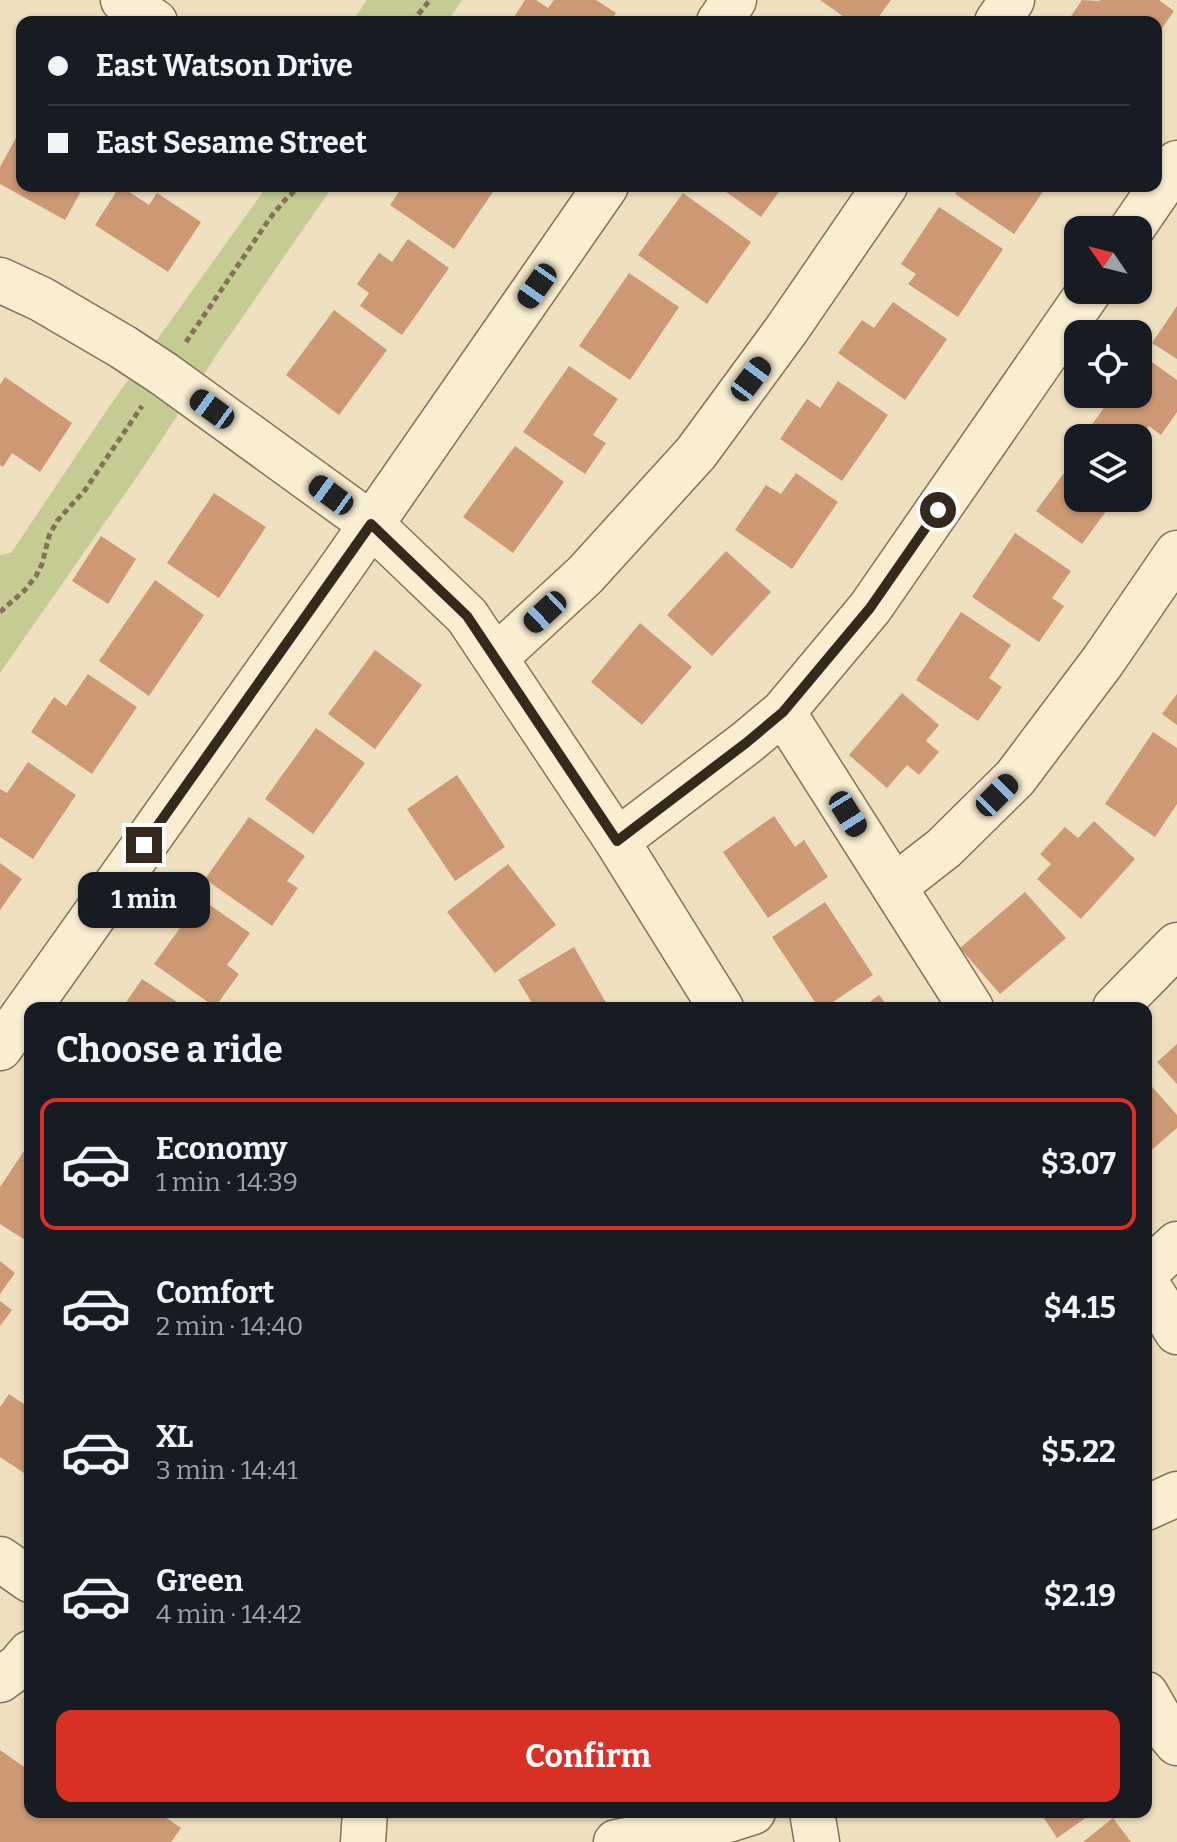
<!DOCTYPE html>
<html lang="en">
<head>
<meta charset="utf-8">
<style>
	body { margin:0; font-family:Bitter,serif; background:#242831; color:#f1f3f6; height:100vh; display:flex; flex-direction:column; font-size:30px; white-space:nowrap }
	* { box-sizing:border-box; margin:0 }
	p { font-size:26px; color:#9ea1a6 }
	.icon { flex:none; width:44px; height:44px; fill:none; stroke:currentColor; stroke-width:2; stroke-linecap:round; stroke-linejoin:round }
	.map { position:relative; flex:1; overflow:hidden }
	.drawer { position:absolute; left:24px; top:1002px; width:1128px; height:816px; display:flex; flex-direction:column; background:#171b24; border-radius:16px; box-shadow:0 2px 6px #0004 }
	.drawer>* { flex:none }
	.guide { position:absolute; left:16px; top:16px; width:1146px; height:176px; border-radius:16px; box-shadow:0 2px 6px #0004; display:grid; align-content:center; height:176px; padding:0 32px; background:#171b24 }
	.needle { width:52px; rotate:305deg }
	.buttons { position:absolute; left:1064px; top:216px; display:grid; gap:16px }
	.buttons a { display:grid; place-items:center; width:88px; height:88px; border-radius:16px; background:#171b24; box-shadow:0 2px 6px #0004; font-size:40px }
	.end { position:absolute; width:36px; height:36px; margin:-18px; border:10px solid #35281c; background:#fff; box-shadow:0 0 0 4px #fff }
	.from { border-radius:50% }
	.bubble { position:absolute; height:56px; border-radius:16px; background:#171b24; box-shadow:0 2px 6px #0004; font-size:26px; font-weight:700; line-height:56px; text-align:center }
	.car { position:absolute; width:24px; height:48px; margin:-24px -12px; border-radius:10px; box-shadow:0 0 6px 2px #0007; background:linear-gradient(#222 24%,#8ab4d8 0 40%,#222 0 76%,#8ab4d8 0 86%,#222 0) }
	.guide b { display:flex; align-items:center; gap:28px; height:76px; font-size:30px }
	.guide b+b { border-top:2px solid #363941 }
	.guide i { width:20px; height:20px; background:#f1f3f6 }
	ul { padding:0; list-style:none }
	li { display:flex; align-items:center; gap:24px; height:132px; margin:0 16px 12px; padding:0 16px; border:4px solid transparent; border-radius:16px }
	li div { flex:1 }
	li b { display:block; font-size:30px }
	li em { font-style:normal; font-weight:700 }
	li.selected { border-color:#d93025 }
	li>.icon { width:72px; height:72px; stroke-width:1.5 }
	h2 { padding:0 32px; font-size:36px; line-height:96px }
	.cta { display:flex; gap:16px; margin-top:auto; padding:16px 32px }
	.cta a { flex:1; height:92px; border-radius:16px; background:#d93025; color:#fff; font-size:32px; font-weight:700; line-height:92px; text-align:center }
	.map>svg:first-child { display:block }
	.green { fill:#c5cb93 }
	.building { fill:#cc9974 }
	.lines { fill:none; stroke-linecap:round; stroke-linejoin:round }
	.minor-casing { stroke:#867057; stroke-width:47 }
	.path { stroke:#867057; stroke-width:5; stroke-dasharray:6 4; stroke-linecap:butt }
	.minor { stroke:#f9edd2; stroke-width:44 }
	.route { stroke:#35281c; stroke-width:10 }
</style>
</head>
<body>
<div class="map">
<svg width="1177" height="1842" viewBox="0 0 1177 1842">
	<rect width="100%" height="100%" fill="#eee0bf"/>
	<path class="green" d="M367,0H462L447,22H352Z
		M267,186H333L219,351L145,465L0,673V555L11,553L109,407Z"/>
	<path class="building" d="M525,0H536L548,8L554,0H596L616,13L610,22H511Z
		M820,0H891L875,22H851Z
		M1082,0L1099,1L1100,0H1159L1174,11L1156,37V22H1067Z
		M22,127V186H84L65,220L0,184V167Z
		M120,186L149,205L157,193L201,222L168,272L95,225Z
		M403,186H497L454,249L390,205Z
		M718,186H783L761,217Z
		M960,186H1047L1014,234L955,194Z
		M683,193L751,242L707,304L638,255Z
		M939,207L1003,249L958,317L908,284L916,274L901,264Z
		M408,239L449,268L402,335L360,306L369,293L357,284L379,253L392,262Z
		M629,273L679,307L630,380L579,346Z
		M893,302L947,339L905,400L838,353L862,320L874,328Z
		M1177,306V359L1152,343Z
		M334,310L387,350L339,415L286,375Z
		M1142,355L1177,380V412L1161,435L1149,426L1138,441V438H1106L1090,427L1114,394H1138V361Z
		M569,366L618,399L593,435L606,443L585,474L523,432Z
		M5,377L72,423L40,472L12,453L3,467L0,465V385Z
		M838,381L888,415L842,481L780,439L807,399L820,408Z
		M515,446L564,482L513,553L463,517Z
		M1078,454V498H1116L1082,544L1036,511Z
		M796,473L838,502L792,569L735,530L766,485L781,494Z
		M214,493L266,527L219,598L167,563Z
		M1015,533L1071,571L1052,598L1064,606L1039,642L972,597Z
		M101,536L136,559L108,604L72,581Z
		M726,551L771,592L712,656L667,615Z
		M155,580L204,615L149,696L99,661Z
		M961,612L1011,645L989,678L1002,687L978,721L916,680Z
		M640,623L692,667L642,725L591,682Z
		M375,650L422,685L375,749L328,714Z
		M88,674L137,707L92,774L31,732L54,697L66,706Z
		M902,693L939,725L926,741L939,752L919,775L907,765L887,788L849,755Z
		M1177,694V725L1162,714Z
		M316,728L365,763L313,834L265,799Z
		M1153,732L1177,748V804L1155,837L1105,804Z
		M28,762L76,795L33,859L0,837V789L7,793Z
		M457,775L505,847L455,881L407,809Z
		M774,816L795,847L804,840L828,877L768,918L723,852Z
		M249,817L305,856L287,881L298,888L272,926L205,879Z
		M1094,821L1135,859L1081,919L1037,879L1051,864L1040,854L1065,827L1078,838Z
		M0,863L22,879L0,910Z
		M508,864L556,925L495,973L447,912Z
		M1025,892L1066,938L1000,994L960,948Z
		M201,899L250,933L227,965L239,974L215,1007L154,964Z
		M825,902L873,975L824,1008H819L772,937Z
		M574,947L609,1008H535L518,980Z
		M142,979L186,1008H122Z
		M879,995L889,1008H862Z
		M1177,1044V1084L1157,1062Z
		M1146,1080L1177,1115V1128L1146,1155Z
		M30,1142V1243L0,1224V1187Z
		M0,1261L15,1273L0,1294Z
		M0,1301L12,1310L0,1326Z
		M9,1394L30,1408V1477L0,1457V1407Z
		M0,1750L24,1767L30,1758V1812H158L181,1828L171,1842H0Z
		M1040,1812H1094L1057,1838Z
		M1113,1818L1131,1842H1083Z"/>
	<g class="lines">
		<defs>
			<path id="minor" d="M123,0L155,22
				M719,22L734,0
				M997,22L1012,0
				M1131,230L1177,163
				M0,280L41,299L123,347L164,374L371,524L467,616L617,841L721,1008
				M495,658L585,575L696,453L787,329L885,186
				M783,712L971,1008
				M617,841L746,743L783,712L870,608L1090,290
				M894,887L944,848L1015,778L1103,661L1177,553
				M1115,1008L1177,945
				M0,1048L343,565L606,186
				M1146,1272L1177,1244
				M1146,1283L1177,1332
				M1146,1508L1177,1494
				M0,1559L30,1580
				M0,1680L19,1666L30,1653
				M1146,1694L1168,1732L1177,1743
				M812,1812L817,1842
				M363,1842L365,1812
				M616,1842L728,1820L753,1812"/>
		</defs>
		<use href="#minor" class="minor-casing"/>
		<path class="path" d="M412,22L430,0
			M186,342L270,218L284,201L300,186
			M0,612L25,590L36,576L42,564L49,536L57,521L85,490L142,406"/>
		<use href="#minor" class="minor"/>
	</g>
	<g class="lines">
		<path class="route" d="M144,845L371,524L467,616L617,841L746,743L783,712L870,608L938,510"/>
	</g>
</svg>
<div class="buttons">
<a><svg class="needle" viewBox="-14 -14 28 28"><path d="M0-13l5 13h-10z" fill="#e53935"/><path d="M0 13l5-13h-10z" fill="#9ea1a6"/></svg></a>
<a><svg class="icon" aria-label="locate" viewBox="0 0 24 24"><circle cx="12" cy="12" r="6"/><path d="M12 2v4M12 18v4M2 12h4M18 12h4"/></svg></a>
<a><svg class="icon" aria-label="layers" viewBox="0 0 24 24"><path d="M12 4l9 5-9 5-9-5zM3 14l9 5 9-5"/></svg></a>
</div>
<i class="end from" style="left:938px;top:510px"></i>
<i class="end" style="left:144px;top:845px"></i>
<div class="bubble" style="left:78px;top:872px;width:132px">1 min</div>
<i class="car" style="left:537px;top:286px;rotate:215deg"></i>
<i class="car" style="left:751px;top:379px;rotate:37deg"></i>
<i class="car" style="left:212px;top:409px;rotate:306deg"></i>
<i class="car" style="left:331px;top:495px;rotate:306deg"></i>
<i class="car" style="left:545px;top:612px;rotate:227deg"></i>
<i class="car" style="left:997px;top:795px;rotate:45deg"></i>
<i class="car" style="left:848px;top:814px;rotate:148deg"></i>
<div class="guide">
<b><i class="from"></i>East Watson Drive</b>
<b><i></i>East Sesame Street</b>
</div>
<section class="drawer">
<h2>Choose a ride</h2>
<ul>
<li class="selected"><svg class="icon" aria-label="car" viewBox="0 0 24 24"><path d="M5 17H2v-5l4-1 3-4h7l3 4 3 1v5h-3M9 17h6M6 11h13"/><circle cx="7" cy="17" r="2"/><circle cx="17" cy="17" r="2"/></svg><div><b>Economy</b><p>1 min · 14:39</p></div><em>$3.07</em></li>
<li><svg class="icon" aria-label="car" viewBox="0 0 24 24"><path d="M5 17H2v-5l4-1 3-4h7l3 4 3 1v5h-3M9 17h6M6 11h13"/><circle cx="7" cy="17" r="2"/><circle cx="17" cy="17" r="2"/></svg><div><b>Comfort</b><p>2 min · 14:40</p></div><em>$4.15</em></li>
<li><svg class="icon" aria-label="car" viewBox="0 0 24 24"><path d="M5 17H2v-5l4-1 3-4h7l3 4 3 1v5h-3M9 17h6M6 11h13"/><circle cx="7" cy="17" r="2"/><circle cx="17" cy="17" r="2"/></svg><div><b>XL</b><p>3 min · 14:41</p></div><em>$5.22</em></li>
<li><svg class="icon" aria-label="car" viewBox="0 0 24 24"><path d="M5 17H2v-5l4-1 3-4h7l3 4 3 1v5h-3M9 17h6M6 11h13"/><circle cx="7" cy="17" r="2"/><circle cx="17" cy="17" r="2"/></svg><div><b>Green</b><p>4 min · 14:42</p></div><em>$2.19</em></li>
</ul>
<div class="cta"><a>Confirm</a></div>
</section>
</div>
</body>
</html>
